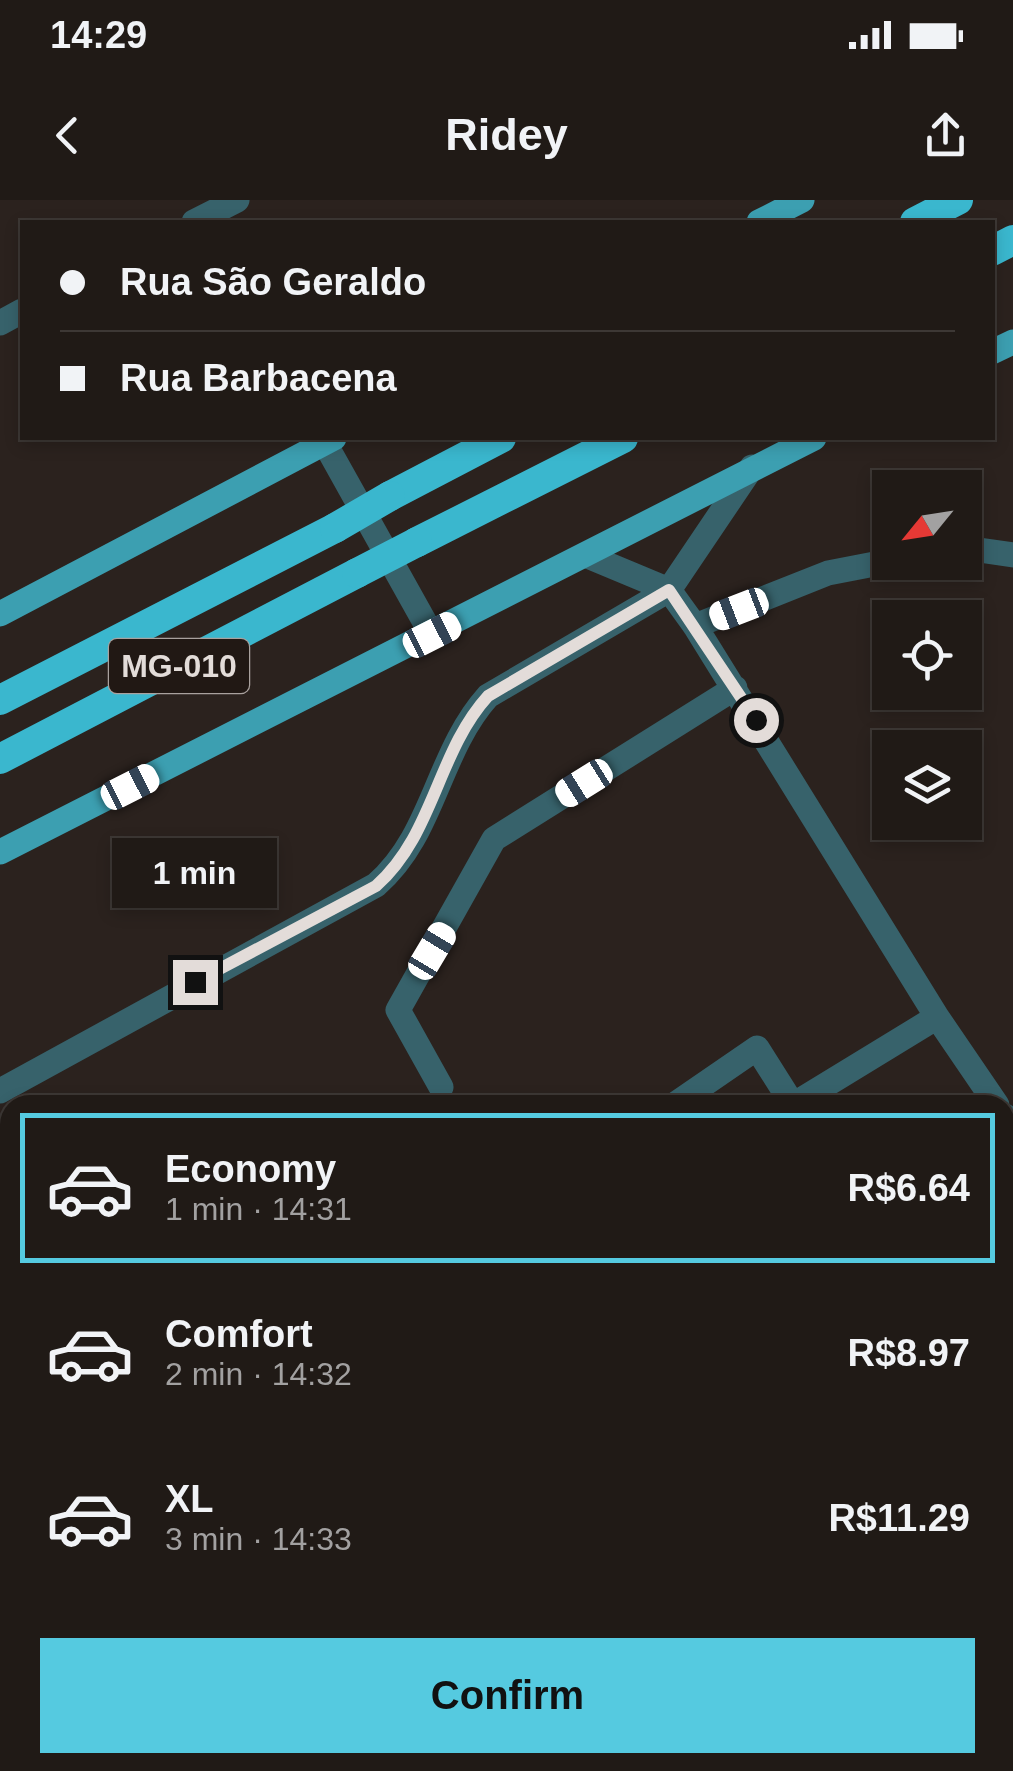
<!DOCTYPE html>
<html lang="en">
<head>
<meta charset="utf-8">
<style>
	body { margin:0; font-family:Helvetica,sans-serif; background:#28231f; color:#f1f3f6; height:100vh; display:flex; flex-direction:column; font-size:38px; white-space:nowrap }
	* { box-sizing:border-box; margin:0 }
	p { font-size:32px; color:#a2a1a1 }
	.icon { flex:none; width:55px; height:55px; fill:none; stroke:currentColor; stroke-width:2; stroke-linecap:round; stroke-linejoin:round }
	.map { position:relative; flex:1; overflow:hidden }
	.panel { position:absolute; left:0px; top:895px; width:1015px; height:678px; display:flex; flex-direction:column; background:#201a16; border-radius:30px 30px 0 0; box-shadow:0 5px 15px #0003,0 0 0 2px #3d3835 }
	.panel>* { flex:none }
	.guide { position:absolute; left:20px; top:20px; width:975px; height:220px; border-radius:0px; box-shadow:0 5px 15px #0003,0 0 0 2px #3d3835; display:grid; align-content:center; height:220px; padding:0 40px; background:#201a16 }
	.needle { width:65px; rotate:240deg }
	.tools { position:absolute; left:872px; top:270px; display:grid; gap:20px }
	.tools a { display:grid; place-items:center; width:110px; height:110px; border-radius:0px; background:#201a16; box-shadow:0 5px 15px #0003,0 0 0 2px #3d3835; font-size:50px }
	.end { position:absolute; width:45px; height:45px; margin:-22px; border:12px solid #e3dcd9; background:#111; box-shadow:0 0 0 5px #111 }
	.from { border-radius:50% }
	.bubble { position:absolute; height:70px; border-radius:0px; background:#201a16; box-shadow:0 5px 15px #0003,0 0 0 2px #3d3835; font-size:32px; font-weight:800; line-height:70px; text-align:center }
	.car { position:absolute; width:30px; height:60px; margin:-30px -15px; border-radius:12px; box-shadow:0 0 8px 2px #0007; background:linear-gradient(#fff 24%,#345 0 40%,#fff 0 76%,#345 0 86%,#fff 0) }
	.guide b { display:flex; align-items:center; gap:35px; height:95px; font-size:38px }
	.guide b+b { border-top:2px solid #3d3835 }
	.guide i { width:25px; height:25px; background:#f1f3f6 }
	ul { padding:18px 0 0; list-style:none }
	li { display:flex; align-items:center; gap:30px; height:150px; margin:0 20px 15px; padding:0 20px; border:5px solid transparent; border-radius:0px }
	li div { flex:1 }
	li b { display:block; font-size:38px }
	li em { font-style:normal; font-weight:800 }
	li.active { border-color:#55cae0 }
	li>.icon { width:90px; height:90px; stroke-width:1.5 }
	.button { display:flex; gap:20px; margin-top:auto; padding:20px 40px }
	.button a { flex:1; height:115px; border-radius:0px; background:#55cae0; color:#111; font-size:40px; font-weight:800; line-height:115px; text-align:center }
	.status { display:flex; justify-content:space-between; align-items:center; height:70px; padding:0 50px; background:#201a16; direction:ltr }
	.status svg { height:28px; fill:currentColor }
	header { display:flex; justify-content:space-between; align-items:center; height:130px; padding:0 40px; background:#201a16; font-size:45px; font-weight:800 }
	.map>svg:first-child { display:block }
	.lines { fill:none; stroke-linecap:round; stroke-linejoin:round }
	.minor { stroke:#37626b; stroke-width:25 }
	.major { stroke:#3c9fb1; stroke-width:25 }
	.highway { stroke:#3ab7ce; stroke-width:30 }
	.highway-bridge { stroke:#3ab7ce; stroke-width:30 }
	.route { stroke:#e3dcd9; stroke-width:12 }
	.labels { text-anchor:middle; stroke-width:8; stroke-linejoin:round; paint-order:stroke }
	.shield { fill:#211814; stroke:#a9a19e; stroke-width:2.5 }
	.shield-label { font-size:32px; font-weight:bold; fill:#e3dcd9 }
</style>
</head>
<body>
<div class="status"><b>14:29</b><svg viewBox="0 0 49 12"><path d="M0 12V9h3v3zM5 12V6h3v6zM10 12V3h3v9zM15 12V0h3v12zM26 1h20v11H26zM47 4h2v5h-2z"/></svg></div>
<header><svg class="icon" aria-label="back" viewBox="0 0 24 24"><path d="M15 5l-7 7 7 7"/></svg>Ridey<svg class="icon" aria-label="share" viewBox="0 0 24 24"><path d="M12 15V3M7 8l5-5 5 5M5 13v7h14v-7"/></svg></header>
<div class="map">
<svg width="1013" height="1571" viewBox="0 0 1013 1571">
	<rect width="100%" height="100%" fill="#2b221e"/>
	<g class="lines">
		<path class="minor" d="M194,22L237,0
			M0,123L22,111
			M322,238L432,435
			M965,348L1013,355
			M585,355L669,390L695,426L937,817L997,905
			M695,426L828,373L890,361
			M441,887L398,810L494,639L735,488
			M0,891L376,685C434,635 437,553 488,496L669,390L752,267
			M674,905L757,848L793,905
			M793,905L937,817
			M1005,916L1013,928
			M0,1226L10,1220
			M1005,1305L1013,1303
			M712,1562L713,1571
			M884,1568L891,1571
			M25,1571L31,1562
			M304,1571L308,1562
			M471,1571L475,1562"/>
		<path class="major" d="M759,22L802,0
			M992,152L1013,142
			M0,414L334,238
			M0,652L814,238"/>
		<path class="highway" d="M915,22L958,0
			M992,51L1013,40
			M390,296L501,238
			M417,342L623,238
			M0,500L335,328
			M0,559L357,373"/>
		<path class="highway-bridge" d="M335,328L390,296
			M357,373L417,342"/>
	</g>
	<g class="lines">
		<path class="route" d="M195,782L376,686C434,635 437,552 488,496L669,390L756,520"/>
	</g>
	<g class="labels">
		<rect class="shield" x="109" y="439" width="140" height="54" rx="8"/>
		<g class="shield-label">
			<text x="179" y="477">MG-010</text>
		</g>
	</g>
</svg>
<div class="tools">
<a><svg class="needle" viewBox="-14 -14 28 28"><path d="M0-13l5 13h-10z" fill="#e53935"/><path d="M0 13l5-13h-10z" fill="#a2a1a1"/></svg></a>
<a><svg class="icon" aria-label="locate" viewBox="0 0 24 24"><circle cx="12" cy="12" r="6"/><path d="M12 2v4M12 18v4M2 12h4M18 12h4"/></svg></a>
<a><svg class="icon" aria-label="layers" viewBox="0 0 24 24"><path d="M12 4l9 5-9 5-9-5zM3 14l9 5 9-5"/></svg></a>
</div>
<i class="end from" style="left:756px;top:520px"></i>
<i class="end" style="left:195px;top:782px"></i>
<div class="bubble" style="left:112px;top:638px;width:165px">1 min</div>
<i class="car" style="left:739px;top:409px;rotate:249deg"></i>
<i class="car" style="left:432px;top:435px;rotate:63deg"></i>
<i class="car" style="left:584px;top:583px;rotate:238deg"></i>
<i class="car" style="left:130px;top:587px;rotate:63deg"></i>
<i class="car" style="left:432px;top:751px;rotate:31deg"></i>
<div class="guide">
<b><i class="from"></i>Rua São Geraldo</b>
<b><i></i>Rua Barbacena</b>
</div>
<section class="panel">
<ul>
<li class="active"><svg class="icon" aria-label="car" viewBox="0 0 24 24"><path d="M5 17H2v-5l4-1 3-4h7l3 4 3 1v5h-3M9 17h6M6 11h13"/><circle cx="7" cy="17" r="2"/><circle cx="17" cy="17" r="2"/></svg><div><b>Economy</b><p>1 min · 14:31</p></div><em>R$6.64</em></li>
<li><svg class="icon" aria-label="car" viewBox="0 0 24 24"><path d="M5 17H2v-5l4-1 3-4h7l3 4 3 1v5h-3M9 17h6M6 11h13"/><circle cx="7" cy="17" r="2"/><circle cx="17" cy="17" r="2"/></svg><div><b>Comfort</b><p>2 min · 14:32</p></div><em>R$8.97</em></li>
<li><svg class="icon" aria-label="car" viewBox="0 0 24 24"><path d="M5 17H2v-5l4-1 3-4h7l3 4 3 1v5h-3M9 17h6M6 11h13"/><circle cx="7" cy="17" r="2"/><circle cx="17" cy="17" r="2"/></svg><div><b>XL</b><p>3 min · 14:33</p></div><em>R$11.29</em></li>
</ul>
<div class="button"><a>Confirm</a></div>
</section>
</div>
</body>
</html>
